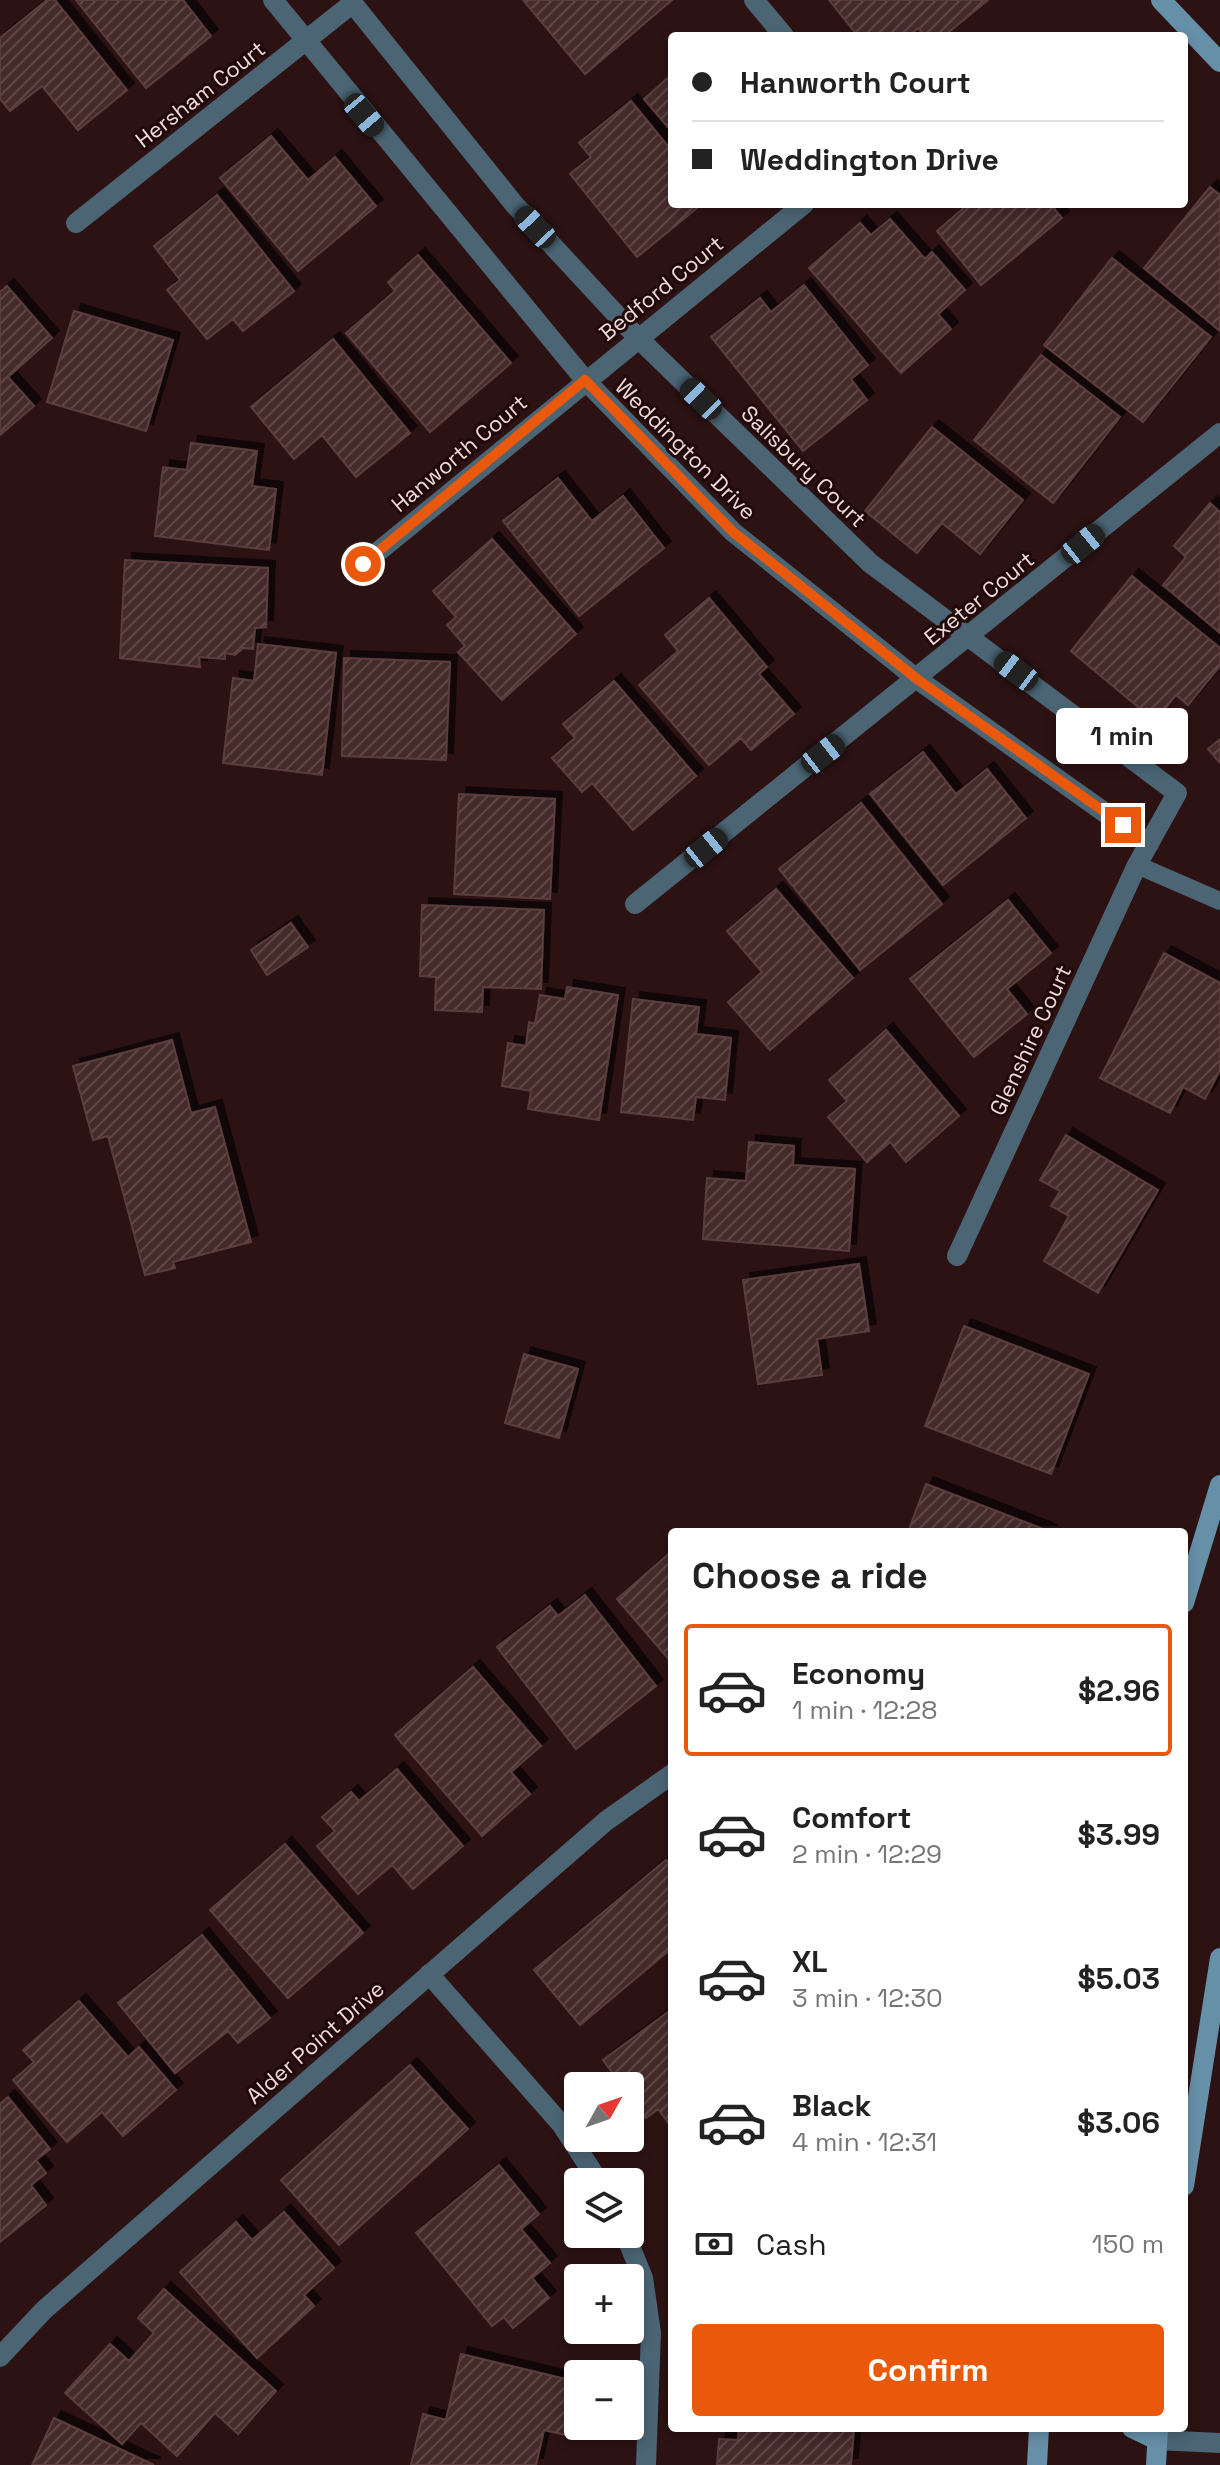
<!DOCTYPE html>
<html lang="en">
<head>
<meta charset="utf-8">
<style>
	body { margin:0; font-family:"Space Grotesk",sans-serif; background:#f2f2f2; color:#222; height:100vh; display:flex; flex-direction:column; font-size:30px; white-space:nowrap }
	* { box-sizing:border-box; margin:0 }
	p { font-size:26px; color:#767676 }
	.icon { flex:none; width:44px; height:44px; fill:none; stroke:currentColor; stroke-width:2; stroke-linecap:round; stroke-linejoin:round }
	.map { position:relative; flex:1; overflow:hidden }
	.drawer { position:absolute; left:668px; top:1528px; width:520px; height:904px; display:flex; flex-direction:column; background:#fff; border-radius:8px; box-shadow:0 4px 12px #0003 }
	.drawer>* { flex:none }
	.top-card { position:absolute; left:668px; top:32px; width:520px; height:176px; border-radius:8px; box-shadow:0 4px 12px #0003; display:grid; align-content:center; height:176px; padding:0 24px; background:#fff }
	.needle { width:52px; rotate:50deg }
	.fabs { position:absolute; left:564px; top:2072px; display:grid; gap:16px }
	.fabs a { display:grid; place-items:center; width:80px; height:80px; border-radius:8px; background:#fff; box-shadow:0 4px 12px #0003; font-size:40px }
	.end { position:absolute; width:36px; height:36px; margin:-18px; border:10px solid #ea580c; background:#fff; box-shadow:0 0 0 4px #fff }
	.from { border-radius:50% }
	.bubble { position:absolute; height:56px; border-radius:8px; background:#fff; box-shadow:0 4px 12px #0003; font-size:26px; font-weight:700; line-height:56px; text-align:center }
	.car { position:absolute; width:24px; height:48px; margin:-24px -12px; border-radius:10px; box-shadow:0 0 6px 2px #0007; background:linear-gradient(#222 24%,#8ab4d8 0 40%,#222 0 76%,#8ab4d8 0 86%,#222 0) }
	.top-card b { display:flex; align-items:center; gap:28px; height:76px; font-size:30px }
	.top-card b+b { border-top:2px solid #e0e0e0 }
	.top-card i { width:20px; height:20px; background:#222 }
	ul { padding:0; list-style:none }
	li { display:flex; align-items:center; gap:24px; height:132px; margin:0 16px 12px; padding:0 8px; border:4px solid transparent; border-radius:8px }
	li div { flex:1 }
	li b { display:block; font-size:30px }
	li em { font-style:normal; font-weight:700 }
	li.selected { border-color:#ea580c }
	li>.icon { width:72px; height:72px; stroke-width:1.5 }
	h2 { padding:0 24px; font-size:36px; line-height:96px }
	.pay { display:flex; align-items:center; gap:20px; height:88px; padding:0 24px; font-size:30px }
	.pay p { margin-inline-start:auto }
	.cta { display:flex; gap:16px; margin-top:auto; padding:16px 24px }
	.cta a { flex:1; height:92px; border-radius:8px; background:#ea580c; color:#fff; font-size:32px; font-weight:700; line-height:92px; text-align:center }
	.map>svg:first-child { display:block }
	.building { fill:url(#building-hatch); stroke:#5c3e3e; stroke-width:2; filter:url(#shadow) }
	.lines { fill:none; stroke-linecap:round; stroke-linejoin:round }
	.lane { stroke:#4b6574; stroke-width:18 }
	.street { stroke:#4b6574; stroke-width:20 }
	.secondary { stroke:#6690a8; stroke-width:20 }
	.route { stroke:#ea580c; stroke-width:10 }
	.labels { text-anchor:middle; stroke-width:6; stroke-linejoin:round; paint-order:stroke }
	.street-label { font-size:22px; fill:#efdbdb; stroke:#21090a }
</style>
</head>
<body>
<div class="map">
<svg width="1220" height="2465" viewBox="0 0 1220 2465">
	<defs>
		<pattern id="building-hatch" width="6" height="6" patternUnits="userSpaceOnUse" patternTransform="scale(2)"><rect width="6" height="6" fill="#452929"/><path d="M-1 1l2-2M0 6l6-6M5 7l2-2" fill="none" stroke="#604747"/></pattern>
		<filter id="shadow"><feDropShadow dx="7" dy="-7" stdDeviation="0" flood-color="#0009"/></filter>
	</defs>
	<rect width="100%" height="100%" fill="#2c1213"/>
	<path class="building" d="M47,0H55L127,90L78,130L42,86L10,111L0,99V38Z
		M76,0H183L211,36L146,88Z
		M523,0H672L585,74Z
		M829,0H988L944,36H925L918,28L909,36H858Z
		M672,74V132L644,99Z
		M631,101L672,151V204H702L637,257L570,174L591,157L579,143Z
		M271,136L308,180L335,157L376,206L298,271L220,178Z
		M1210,187L1220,195V331L1144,268Z
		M217,195L294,291L243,331L233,319L207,339L167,290L180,280L154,246Z
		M1050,204L1062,218L981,285L937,231L968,204Z
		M890,219L925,259L932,252L965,290L938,314L951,329L901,373L809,268L860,223L871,235Z
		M418,255L511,363L430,432L346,333L395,291L388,282Z
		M1112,258L1211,337L1143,422L1044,345Z
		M804,285L868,365L851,379L867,400L803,451L711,337L760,298L771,312Z
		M7,286L52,338L8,377L34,406L0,435V292Z
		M74,311L173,340L146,431L47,402Z
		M333,339L410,433L356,477L322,435L294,459L251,407Z
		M1041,355L1120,417L1053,503L974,440Z
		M932,427L1023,500L980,554L942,523L917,553L865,511Z
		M191,443L257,451L252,486L276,489L269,550L155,536L163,467L187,470Z
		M558,478L592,521L623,496L664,548L579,616L503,521Z
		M1210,503L1220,512V633L1163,585L1186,557L1174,546Z
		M492,539L576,634L502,700L458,652L465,646L447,625L456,617L433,591Z
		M125,560L268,568L266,627L255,628L253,649L243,648L235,655L225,653V659L199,657L200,667L120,658Z
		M1132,576L1220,648V666L1188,705L1176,695L1155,721L1071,651Z
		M709,598L767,667L759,674L794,714L751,750L741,738L709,765L639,685L678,651L665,635Z
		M258,644L336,653L322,775L223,763L233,678L254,681Z
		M344,658L450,662L446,760L342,756Z
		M614,681L696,776L633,830L592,783L582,792L552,758L575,738L563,724Z
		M1220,739V763L1208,749Z
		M923,752L956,794L987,769L1026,818L943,885L870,794Z
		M459,794L555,799L550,899L454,894Z
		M861,803L942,904L860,970L779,869Z
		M776,889L853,978L770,1050L728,1002L762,972L727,931Z
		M1008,900L1051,953L1007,989L1027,1014L974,1057L910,979Z
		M422,905L544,910L541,989L483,987L482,1012L435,1010L436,977L420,976Z
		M291,923L308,947L267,975L251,950Z
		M1164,953L1220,983V1070L1205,1099L1183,1087L1170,1113L1100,1078Z
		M567,987L618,995L599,1120L528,1109L531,1091L502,1086L508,1043L526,1046L529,1022L535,1024L540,995L565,999Z
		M633,999L699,1007L696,1034L731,1038L725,1100L696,1097L693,1120L621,1112Z
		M886,1030L959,1116L906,1162L890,1142L867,1162L828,1117L847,1101L829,1080Z
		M172,1040L191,1113L215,1107L251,1242L173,1262L175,1268L145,1275L108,1136L93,1140L73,1066Z
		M1066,1135L1158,1190L1098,1293L1044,1261L1069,1216L1051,1206L1060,1191L1040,1180Z
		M749,1142L794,1146L793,1165L855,1169L849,1251L703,1239L707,1178L746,1181Z
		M859,1264L869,1331L817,1339L822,1375L758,1384L743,1280Z
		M964,1326L1089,1374L1051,1474L925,1426Z
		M524,1354L578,1369L559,1438L505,1423Z
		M926,1484L1051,1532H908Z
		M672,1551V1663L617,1599Z
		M585,1595L656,1686L576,1749L497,1647L550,1606L558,1616Z
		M473,1667L541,1746L511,1772L530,1794L482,1836L395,1735Z
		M397,1769L463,1846L413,1889L392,1865L358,1894L317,1846L335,1831L322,1817L351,1792L359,1801Z
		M285,1844L363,1933L288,1998L210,1910Z
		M666,1860L672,1868V1948L580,2025L534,1970Z
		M202,1935L270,2018L238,2043L228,2031L175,2073L118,2003Z
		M79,2001L128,2057L139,2047L176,2090L123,2136L102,2112L67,2142L13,2080L34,2062L23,2050Z
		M672,2009V2128L658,2109L646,2118L630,2096V2086H622L603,2060Z
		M410,2065L468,2129L339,2245L281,2180Z
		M8,2097L50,2149L36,2160L46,2173L31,2185L46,2205L0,2242V2104Z
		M499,2165L539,2214L521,2229L550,2263L532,2278L549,2298L513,2328L504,2317L492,2326L416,2233Z
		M284,2212L334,2268L304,2295L314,2306L257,2358L180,2272L236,2222L252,2240Z
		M164,2289L276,2391L238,2434L215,2413L177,2456L141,2423L122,2444L65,2393L110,2344L129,2361L154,2333L138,2318Z
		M461,2354L578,2382L566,2435L544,2430L536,2465H411L423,2414L446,2420Z
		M54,2418L154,2465H32Z
		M739,2428H854L851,2465H717L719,2439L738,2440Z"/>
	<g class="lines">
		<path class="lane" d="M1137,865L1220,901"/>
		<path class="street" d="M273,0L585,380L733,532L917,679L1149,844
			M350,0L514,204L638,338L870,563L1177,793L1137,865L957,1256
			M754,0L784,36
			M76,223L353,3
			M363,564L804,204
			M635,904L1220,433
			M429,1974L562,2125L599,2182
			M625,2234L643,2278L651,2333L646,2465
			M0,2357L44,2310L606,1821L672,1774
			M1157,2440L1220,2443"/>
		<path class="secondary" d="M1161,0L1220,62
			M1184,1603L1220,1485
			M1184,2186L1220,1958
			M1132,2428L1157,2440
			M1037,2465L1039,2428
			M1156,2465L1158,2428"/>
	</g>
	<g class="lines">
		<path class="route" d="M363,564L585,380L733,532L917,679L1123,825"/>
	</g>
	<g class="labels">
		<g class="street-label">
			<text transform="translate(200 94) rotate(-38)" y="8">Hersham Court</text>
			<text transform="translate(661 288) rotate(-39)" y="8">Bedford Court</text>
			<text transform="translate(686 449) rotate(45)" y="8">Weddington Drive</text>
			<text transform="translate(459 453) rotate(-40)" y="8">Hanworth Court</text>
			<text transform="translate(804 466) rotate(44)" y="8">Salisbury Court</text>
			<text transform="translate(979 598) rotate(-39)" y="8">Exeter Court</text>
			<text transform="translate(1030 1040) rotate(-65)" y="8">Glenshire Court</text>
			<text transform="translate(315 2042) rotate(-41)" y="8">Alder Point Drive</text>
		</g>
	</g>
</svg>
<div class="fabs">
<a><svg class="needle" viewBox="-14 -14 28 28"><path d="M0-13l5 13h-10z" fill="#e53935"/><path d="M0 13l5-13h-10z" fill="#767676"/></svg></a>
<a><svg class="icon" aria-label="layers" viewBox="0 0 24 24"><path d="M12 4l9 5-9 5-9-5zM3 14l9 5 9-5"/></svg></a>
<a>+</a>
<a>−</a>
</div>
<i class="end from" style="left:363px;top:564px"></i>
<i class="end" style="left:1123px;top:825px"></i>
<div class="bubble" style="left:1056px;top:708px;width:132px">1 min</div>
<i class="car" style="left:364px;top:115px;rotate:140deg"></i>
<i class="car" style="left:535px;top:227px;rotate:317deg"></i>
<i class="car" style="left:701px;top:399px;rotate:314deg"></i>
<i class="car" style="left:1083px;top:544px;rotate:51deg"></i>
<i class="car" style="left:1016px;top:671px;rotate:307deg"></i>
<i class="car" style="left:823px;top:754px;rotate:52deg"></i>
<i class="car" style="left:706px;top:848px;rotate:51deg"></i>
<div class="top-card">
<b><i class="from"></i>Hanworth Court</b>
<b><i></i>Weddington Drive</b>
</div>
<section class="drawer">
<h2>Choose a ride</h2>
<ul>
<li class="selected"><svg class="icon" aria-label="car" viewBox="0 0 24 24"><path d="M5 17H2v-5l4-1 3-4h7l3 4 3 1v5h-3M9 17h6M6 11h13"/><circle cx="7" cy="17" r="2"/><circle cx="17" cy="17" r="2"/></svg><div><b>Economy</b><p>1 min · 12:28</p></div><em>$2.96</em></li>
<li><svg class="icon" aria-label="car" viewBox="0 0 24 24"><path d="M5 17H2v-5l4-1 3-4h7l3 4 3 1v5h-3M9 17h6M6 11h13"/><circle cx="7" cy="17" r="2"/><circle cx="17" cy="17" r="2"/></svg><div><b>Comfort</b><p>2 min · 12:29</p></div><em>$3.99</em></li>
<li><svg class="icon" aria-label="car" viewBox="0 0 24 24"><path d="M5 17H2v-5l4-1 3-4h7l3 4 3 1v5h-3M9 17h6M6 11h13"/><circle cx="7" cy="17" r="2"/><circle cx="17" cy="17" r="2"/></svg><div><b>XL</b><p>3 min · 12:30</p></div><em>$5.03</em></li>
<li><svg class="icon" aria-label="car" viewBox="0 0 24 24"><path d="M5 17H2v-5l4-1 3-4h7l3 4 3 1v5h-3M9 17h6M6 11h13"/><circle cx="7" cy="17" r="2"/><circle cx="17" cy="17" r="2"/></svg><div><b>Black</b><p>4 min · 12:31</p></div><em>$3.06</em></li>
</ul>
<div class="pay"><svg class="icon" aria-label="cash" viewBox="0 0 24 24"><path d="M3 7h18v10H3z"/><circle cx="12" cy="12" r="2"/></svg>Cash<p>150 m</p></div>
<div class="cta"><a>Confirm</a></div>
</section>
</div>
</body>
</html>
